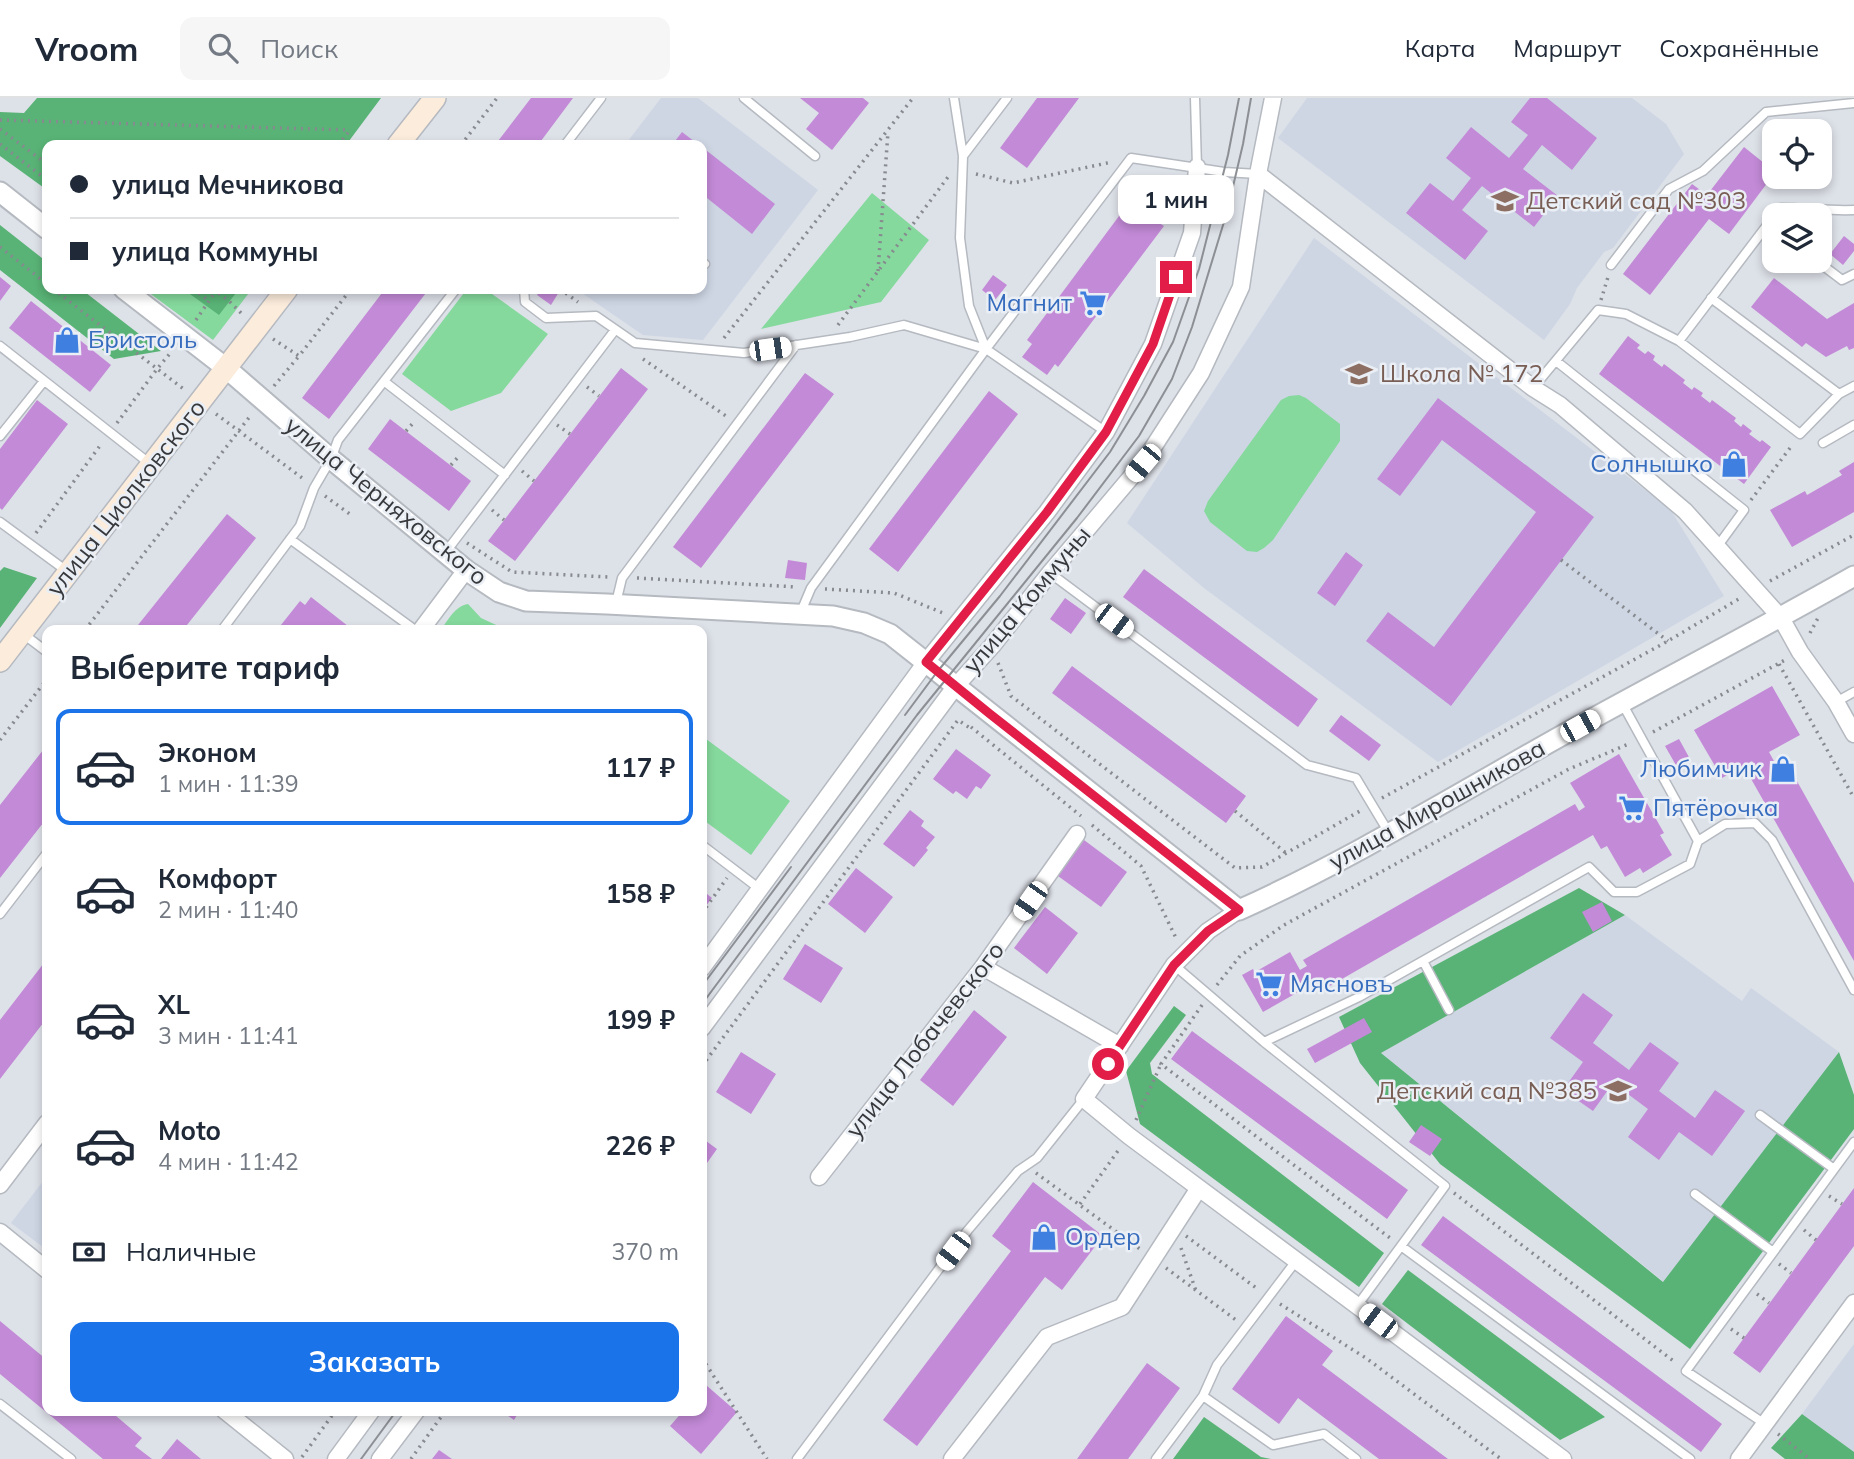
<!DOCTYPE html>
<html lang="ru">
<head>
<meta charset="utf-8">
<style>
	body { margin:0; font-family:Mulish,sans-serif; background:#f6f6f7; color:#1f2937; height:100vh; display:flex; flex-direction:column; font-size:26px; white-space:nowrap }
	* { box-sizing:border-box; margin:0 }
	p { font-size:23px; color:#747a83 }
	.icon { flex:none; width:38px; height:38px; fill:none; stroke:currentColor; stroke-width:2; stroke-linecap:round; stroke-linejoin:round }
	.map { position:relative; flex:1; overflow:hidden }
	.panel { position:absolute; left:42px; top:527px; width:665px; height:791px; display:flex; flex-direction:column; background:#fff; border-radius:14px; box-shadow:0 4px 10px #0003 }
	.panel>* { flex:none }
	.top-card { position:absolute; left:42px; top:42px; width:665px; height:154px; border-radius:14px; box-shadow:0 4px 10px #0003; display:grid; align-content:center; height:154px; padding:0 28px; background:#fff }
	.fabs { position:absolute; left:1762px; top:21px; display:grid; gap:14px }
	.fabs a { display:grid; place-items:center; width:70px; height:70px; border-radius:14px; background:#fff; box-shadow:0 4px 10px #0003; font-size:35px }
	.end { position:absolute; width:32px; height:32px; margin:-16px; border:9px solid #e11d48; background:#fff; box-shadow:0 0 0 4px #fff }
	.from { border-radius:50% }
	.bubble { position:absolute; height:49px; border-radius:14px; background:#fff; box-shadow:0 4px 10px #0003; font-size:23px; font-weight:700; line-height:49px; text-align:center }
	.car { position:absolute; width:21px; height:42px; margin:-21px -10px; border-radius:9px; box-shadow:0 0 5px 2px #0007; background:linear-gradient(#fff 24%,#345 0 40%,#fff 0 76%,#345 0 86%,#fff 0) }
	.top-card b { display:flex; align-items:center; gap:24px; height:66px; font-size:26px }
	.top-card b+b { border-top:2px solid #e0e1e3 }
	.top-card i { width:18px; height:18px; background:#1f2937 }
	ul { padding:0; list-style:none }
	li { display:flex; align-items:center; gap:21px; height:116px; margin:0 14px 10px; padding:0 14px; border:4px solid transparent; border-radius:14px }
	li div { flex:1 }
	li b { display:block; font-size:26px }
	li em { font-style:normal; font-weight:700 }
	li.current { border-color:#1a73e8 }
	li>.icon { width:63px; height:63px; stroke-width:1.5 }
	h2 { padding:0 28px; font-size:32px; line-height:84px }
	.pay { display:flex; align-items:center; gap:18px; height:77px; padding:0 28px; font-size:26px }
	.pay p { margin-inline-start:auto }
	.button { display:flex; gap:14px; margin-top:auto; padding:14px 28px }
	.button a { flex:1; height:80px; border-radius:14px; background:#1a73e8; color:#fff; font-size:28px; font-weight:700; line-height:80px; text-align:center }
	header { display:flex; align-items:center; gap:42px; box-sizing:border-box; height:98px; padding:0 35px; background:#fff; border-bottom:2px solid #e0e1e3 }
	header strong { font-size:33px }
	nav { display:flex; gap:38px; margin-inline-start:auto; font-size:24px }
	.search { width:490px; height:63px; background:#f6f6f7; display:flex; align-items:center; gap:18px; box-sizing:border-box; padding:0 24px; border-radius:14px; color:#747a83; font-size:26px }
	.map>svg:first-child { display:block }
	.built { fill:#ced6e4 }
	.green { fill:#85d99d }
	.forest { fill:#59b376 }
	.building { fill:#c38ad7 }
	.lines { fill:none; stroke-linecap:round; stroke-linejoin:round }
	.service-casing { stroke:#b5b9c0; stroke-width:11 }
	.minor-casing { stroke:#b5b9c0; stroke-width:19 }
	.tertiary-casing { stroke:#b5b9c0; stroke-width:23 }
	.secondary-casing { stroke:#b5b9c0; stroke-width:24 }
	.path { stroke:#878a8f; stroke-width:3.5; stroke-dasharray:2 5; stroke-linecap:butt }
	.service { stroke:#fff; stroke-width:8 }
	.minor { stroke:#fff; stroke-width:16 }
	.tertiary { stroke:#fff; stroke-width:19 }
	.secondary { stroke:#fcecdc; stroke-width:21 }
	.tram { stroke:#8c8f94; stroke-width:2 }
	.route { stroke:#e11d48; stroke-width:9 }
	.labels { text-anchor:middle; stroke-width:5; stroke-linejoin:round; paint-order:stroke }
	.education-label { font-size:24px; fill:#785e54; stroke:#eaeef5; text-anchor:start }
	.shop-label { font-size:24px; fill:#366cbe; stroke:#eaeef5; text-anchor:start }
	.street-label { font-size:24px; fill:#37393c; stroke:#eaeef5 }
</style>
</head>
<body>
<header>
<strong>Vroom</strong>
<div class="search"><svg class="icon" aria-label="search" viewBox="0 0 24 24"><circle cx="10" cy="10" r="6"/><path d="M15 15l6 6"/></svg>Поиск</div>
<nav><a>Карта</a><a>Маршрут</a><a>Сохранённые</a></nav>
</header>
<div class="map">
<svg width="1854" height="1361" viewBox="0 0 1854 1361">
	<rect width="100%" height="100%" fill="#dde1e8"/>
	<path class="built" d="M661,0H698L818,92L703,242L643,237L576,191H702V47H625Z
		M1307,0H1632L1666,26L1684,56L1613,150L1604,154L1577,190L1570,206L1544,242L1278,40Z
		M1314,140L1670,411L1724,498L1438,664L1204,490L1127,425Z
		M1625,817L1742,903L1751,890L1839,954L1664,1184L1381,955Z
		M47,1078V1152L11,1125Z
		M1854,1246V1354L1802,1316Z"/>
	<path class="green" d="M872,95L929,142L881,204L761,231Z
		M144,191H252L213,242Z
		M467,191H485L548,236L501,295L451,313L402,276Z
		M1299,297L1306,300L1340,326V343L1273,442L1264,450L1257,454L1247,453L1210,424L1204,413L1208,403L1281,302L1289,298Z
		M468,506L481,520L507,532H441C448,522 455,508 468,506Z
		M702,638L790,703L751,757L702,721Z"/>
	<path class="forest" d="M37,0H381L346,47H47V92L0,58V14L24,15Z
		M0,127L47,164V191H81L161,253L114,261L0,172Z
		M183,191H239L219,217Z
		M4,469L37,480L0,530V473Z
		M1579,790L1625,817L1381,955L1663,1184L1839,954L1854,997V1031L1690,1251L1440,1066L1360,965L1339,919Z
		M1174,908L1186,917L1150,965L1152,976L1384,1155L1359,1189L1140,1026L1126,973Z
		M1408,1172L1605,1319L1560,1342L1382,1206Z
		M1802,1316L1854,1354V1361H1785L1771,1350Z
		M1204,1319L1261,1359L1271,1361H1173Z"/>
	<path class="building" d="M531,0H573L538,47H495Z
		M800,0H863L869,5L832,52L806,31L819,15Z
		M1037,0H1079L1027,70L1000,50Z
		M1530,0H1547L1597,40L1572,72L1542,47L1523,71L1558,98L1534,129L1482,88L1462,112L1488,133L1465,162L1406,115L1430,85L1453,103L1471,80L1446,60L1471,29L1509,60L1528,37L1511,24Z
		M682,34L699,47H672Z
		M702,49L775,106L752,136L702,96Z
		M1744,49L1774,73V76L1729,136L1709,121L1650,197L1623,176L1692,86L1707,97Z
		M1145,83L1152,89L1156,84L1178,100L1159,125L1164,128L1058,269L1055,266L1047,277L1022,259L1032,246L1027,242Z
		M1844,138L1854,146V153L1843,167L1830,156Z
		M993,177L1007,187L995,202L982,192Z
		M0,179L11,188L0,203Z
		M1774,180L1827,221L1854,205V250L1849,252L1847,248L1826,259L1806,245L1802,249L1751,209Z
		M385,191H429L329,321L302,300Z
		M541,191H554L559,194L551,207L537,197Z
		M31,203L111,267L90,294L9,230Z
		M1628,238L1640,247L1637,250L1645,256L1648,253L1655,258L1653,262L1662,269L1664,266L1685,282L1683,285L1692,292L1694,289L1703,295L1701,298L1710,305L1712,302L1736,320L1734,323L1741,329L1743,326L1752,333L1749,336L1760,344L1762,342L1771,349L1744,386L1599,276Z
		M621,270L648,291L515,463L488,443Z
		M805,275L834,296L701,470L673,449Z
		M989,293L1018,316L898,474L869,451Z
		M1438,300L1594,419L1451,608L1366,543L1388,514L1434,549L1536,414L1442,342L1400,398L1377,381Z
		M37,302L68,326L2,412L0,410V351Z
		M390,321L471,383L449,413L368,351Z
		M1854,364V414L1792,449L1770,412L1805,393L1807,397L1842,377L1839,373Z
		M227,416L256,440L183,532H134Z
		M1346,454L1363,467L1335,508L1317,495Z
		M788,462L807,465L805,482L785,480Z
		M1144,471L1318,601L1298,629L1123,499Z
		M311,499L353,532H277L300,503L305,507Z
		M1065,500L1086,515L1071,536L1050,521Z
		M1072,568L1246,698L1226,725L1052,595Z
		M1772,588L1800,637L1769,654L1775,665L1784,660L1854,785V863L1750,679L1758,674L1752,663L1722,680L1694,632Z
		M1341,617L1381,647L1369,663L1329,633Z
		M1679,641L1690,661L1677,669L1665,648Z
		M47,647V720L0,780V707Z
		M956,651L991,677L981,691L976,688L967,701L956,693L953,696L933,681Z
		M1619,656L1664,735L1660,737L1672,757L1643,775L1640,770L1625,779L1607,748L1601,751L1593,737L1321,893L1316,884L1263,914L1242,877L1253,871L1255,874L1290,854L1300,872L1307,868L1303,862L1575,706L1579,713L1585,709L1570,685Z
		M910,712L924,723L921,728L935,739L926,750L928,752L914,769L883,746Z
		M1084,742L1127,774L1101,809L1058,778Z
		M856,770L893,799L865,835L828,806Z
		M702,792L712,800L702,813Z
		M1602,804L1612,823L1593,834L1582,814Z
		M1045,809L1078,835L1047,876L1014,850Z
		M805,846L843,870L821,905L783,881Z
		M47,861V920L0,981V922Z
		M1583,895L1613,917L1593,945L1629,972L1650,944L1679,965L1659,993L1695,1020L1715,992L1745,1013L1712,1058L1679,1034L1659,1062L1628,1039L1648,1011L1613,985L1593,1013L1563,992L1583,964L1550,940Z
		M974,912L1007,939L953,1008L920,982Z
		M1364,920L1372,934L1315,965L1307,951Z
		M1192,933L1408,1092L1387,1121L1171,961Z
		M741,954L776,976L751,1016L716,994Z
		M1421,1027L1442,1041L1430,1058L1409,1044Z
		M702,1040L717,1051L702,1072Z
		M1033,1084L1103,1138L1062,1192L1045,1179L917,1348L883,1322L1011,1153L992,1138Z
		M1854,1090V1148L1760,1275L1733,1255Z
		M1443,1118L1722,1326L1701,1354L1421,1147Z
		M1286,1218L1333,1253L1322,1267L1448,1361H1379L1298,1300L1279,1326L1232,1291Z
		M0,1223L47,1262V1312H109L142,1340L135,1348L152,1361H103L0,1276Z
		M1147,1265L1180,1290L1128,1361H1077Z
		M706,1287L737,1314L701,1356L670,1328L684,1312H702V1291Z
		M500,1312H520L514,1322Z
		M177,1341L201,1361H161Z
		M439,1352L452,1361H432Z"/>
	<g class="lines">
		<defs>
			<path id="service" d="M744,0L815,58
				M954,0L963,58L960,140L969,208L986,251
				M1195,0L1197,69
				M565,47L601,0
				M963,58L1007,0
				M1775,117L1781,110C1806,110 1829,113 1854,112
				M1817,163L1842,182L1854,176
				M702,164L705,166
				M1611,167L1669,91L1703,73L1766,14L1854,5
				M524,191L525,204L546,220L596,218L635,245L744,255L850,239L904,227L986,251L1106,334
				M1711,200L1839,296L1854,288
				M1679,243L1800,336L1839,296
				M0,248L149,365
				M1556,263L1744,412L1717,449
				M385,284L505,377
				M1533,290L1598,212L1626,216L1679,243L1774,118
				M0,338L44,283
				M1823,345L1854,327
				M0,424L68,474
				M290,441L415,532
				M445,455L615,232
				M1050,475L1307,667L1356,680L1389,735
				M616,505L622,480L796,247
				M800,516L811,490L986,251L1131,60L1224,74L1258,76
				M222,532L300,428L314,390L331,361L338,342L456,191
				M22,535L47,554
				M1836,604L1854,594
				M1622,605L1698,743L1725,726L1755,725L1772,742L1854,892
				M702,747L761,792
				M0,816L47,755
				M1423,863L1449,912
				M1174,867L1264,944L1359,899L1589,769L1614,794H1637L1690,766L1698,743
				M1264,944L1445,1088L1357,1208
				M1760,1017L1834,1071
				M1695,1096L1773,1154
				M1401,1148L1690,1361
				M1203,1298L1273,1347L1324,1336L1356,1361
				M0,1306L71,1361
				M1765,1326L1686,1273L1854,1044
				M797,1361L968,1132L1018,1073L1037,1060L1084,1001
				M1156,1361L1203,1298L1217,1267L1296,1163"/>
			<path id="minor" d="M1258,76L1533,290L1560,307L1685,413L1781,520L1800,554L1836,604L1854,636
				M421,532L466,472
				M1239,812L1208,833L1174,867L1084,1001L1129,1038L1563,1361
				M983,869L1120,948
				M702,870L926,564L1047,414L1106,334L1153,246L1192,135L1197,69
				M702,930L955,589L992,548L1050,475L1143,365L1201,275L1241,189L1258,76L1273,0
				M819,1079L983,869L1077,736
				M0,1087L47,1025
				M0,1134L47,1172
				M224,1312L285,1361
				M336,1361L372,1312
				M380,1361L417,1312
				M952,1361L1047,1239L1122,1209L1199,1090
				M1739,1361L1854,1205"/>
			<path id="tertiary" d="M0,94L47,131
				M124,191L226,270L331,361L466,472L499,494L526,503L607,506L833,518L864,525L890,536L1239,812C1346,764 1449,701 1552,643C1652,587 1754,535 1854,478"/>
			<path id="secondary" d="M398,47L435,0
				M0,563L287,191"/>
		</defs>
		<use href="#service" class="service-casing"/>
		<use href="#minor" class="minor-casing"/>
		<use href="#tertiary" class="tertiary-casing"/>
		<use href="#secondary" class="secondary-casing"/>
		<path class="path" d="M0,22L350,32
			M0,31L47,66
			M0,46L47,82
			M338,47L350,32
			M461,47L497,0
			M976,76L1013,85L1112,64
			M0,149L47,186
			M878,173L888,34
			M53,191L185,292
			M193,191L209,203
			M213,191L229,203L243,217
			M560,191L578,204
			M1601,202L1608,179
			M196,222L217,191
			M838,227L948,79
			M724,240L913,0
			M273,241L299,258L351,191
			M643,261L726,318
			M274,288L299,258
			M587,289L599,298
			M216,316L305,382
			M117,325L157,271L172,253
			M557,327L570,336
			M406,333L414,324
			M451,367L459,358
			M522,373L534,383
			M325,398L351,417
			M1751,402L1793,346
			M492,412L504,422
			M36,435L102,345
			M467,445L512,474L608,479
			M1561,462L1668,543
			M637,480L797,489
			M1770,483L1854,437
			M825,491L894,495L943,515
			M85,532L251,317
			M1810,535L1818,520
			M998,565L1011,598L1235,770L1262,769L1360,713
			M1779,566L1854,700
			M971,629L1081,718
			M1653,634L1785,562
			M0,642L47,581
			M1382,700L1668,543L1742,499
			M1235,713L1286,755
			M1092,727L1141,768L1177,842
			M702,815L727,780
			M1217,887L1240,858L1284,827L1569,671L1631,645
			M1202,907L1161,966L1390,1140
			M702,968L958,622L970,630
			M1136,1022L1161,966
			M1036,1075L1140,1151
			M1454,1095L1676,1265
			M1829,1098L1842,1106
			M1080,1106L1120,1050
			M1804,1132L1816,1142
			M1186,1138L1259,1192
			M1181,1150L1196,1193
			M1779,1166L1791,1175
			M1166,1170L1236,1222
			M1757,1196L1769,1205
			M1280,1206L1366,1260L1501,1361
			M1731,1231L1744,1240
			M702,1260L767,1361
			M1778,1336L1810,1361
			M302,1359L336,1312
			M411,1361L446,1312"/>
		<use href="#service" class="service"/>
		<use href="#minor" class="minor"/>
		<use href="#tertiary" class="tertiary"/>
		<use href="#secondary" class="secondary"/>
		<path class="tram" d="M905,617L937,574L1000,498L1110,354L1144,298L1173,244L1199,171L1228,57L1239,0
			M702,888L791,769
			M702,906L917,617L1077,420L1139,338L1172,281L1192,229L1227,114L1243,46L1251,0
			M361,1361L397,1312"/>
	</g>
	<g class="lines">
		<path class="route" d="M1108,966L1174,867L1208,833L1239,812L990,616L926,564L1047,414L1106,334L1153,246L1176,179"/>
	</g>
	<defs>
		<symbol id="school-bare" viewBox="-9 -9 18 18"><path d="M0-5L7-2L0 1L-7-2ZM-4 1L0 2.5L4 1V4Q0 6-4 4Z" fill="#8d6e63" stroke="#eaeef5" stroke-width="2.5" paint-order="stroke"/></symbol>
		<symbol id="supermarket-bare" viewBox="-9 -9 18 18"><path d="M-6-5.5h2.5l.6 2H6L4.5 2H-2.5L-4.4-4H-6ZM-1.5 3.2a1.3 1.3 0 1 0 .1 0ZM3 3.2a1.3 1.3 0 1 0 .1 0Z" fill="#3f7fe0" stroke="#eaeef5" stroke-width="2.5" paint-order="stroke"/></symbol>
		<symbol id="shop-bare" viewBox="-9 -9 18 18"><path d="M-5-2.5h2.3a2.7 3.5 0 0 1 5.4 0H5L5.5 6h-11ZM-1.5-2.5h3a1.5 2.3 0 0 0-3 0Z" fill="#3f7fe0" stroke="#eaeef5" stroke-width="2.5" paint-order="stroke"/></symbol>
	</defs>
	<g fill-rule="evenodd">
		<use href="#school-bare" x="1486" y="84" width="38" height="38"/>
		<use href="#supermarket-bare" x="1074" y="186" width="38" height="38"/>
		<use href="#shop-bare" x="48" y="223" width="38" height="38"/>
		<use href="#school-bare" x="1340" y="257" width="38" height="38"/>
		<use href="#shop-bare" x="1715" y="347" width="38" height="38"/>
		<use href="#shop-bare" x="1764" y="652" width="38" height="38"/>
		<use href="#supermarket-bare" x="1613" y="691" width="38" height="38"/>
		<use href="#supermarket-bare" x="1250" y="867" width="38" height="38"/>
		<use href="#school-bare" x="1599" y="974" width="38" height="38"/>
		<use href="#shop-bare" x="1025" y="1120" width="38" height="38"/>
	</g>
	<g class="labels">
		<g class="education-label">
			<text x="1526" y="111">Детский сад №303</text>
			<text x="1380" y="284">Школа № 172</text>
			<text x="1597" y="1001" text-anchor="end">Детский сад №385</text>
		</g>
		<g class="shop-label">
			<text x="1072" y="213" text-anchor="end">Магнит</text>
			<text x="88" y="250">Бристоль</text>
			<text x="1713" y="374" text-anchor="end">Солнышко</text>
			<text x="1762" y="679" text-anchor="end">Любимчик</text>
			<text x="1653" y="718">Пятёрочка</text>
			<text x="1290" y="894">Мясновъ</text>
			<text x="1065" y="1147">Ордер</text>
		</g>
		<g class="street-label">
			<text transform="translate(126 400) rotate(-52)" y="8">улица Циолковского</text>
			<text transform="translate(386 403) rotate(39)" y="8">улица Черняховского</text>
			<text transform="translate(1027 502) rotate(-50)" y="8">улица Коммуны</text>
			<text transform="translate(1437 707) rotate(-29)" y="8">улица Мирошникова</text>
			<text transform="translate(925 942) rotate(-52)" y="8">улица Лобачевского</text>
		</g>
	</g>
</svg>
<div class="fabs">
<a><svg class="icon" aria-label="locate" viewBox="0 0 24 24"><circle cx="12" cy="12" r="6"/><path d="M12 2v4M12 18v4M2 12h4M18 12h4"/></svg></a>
<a><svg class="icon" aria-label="layers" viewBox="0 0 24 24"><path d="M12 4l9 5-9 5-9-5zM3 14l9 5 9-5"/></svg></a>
</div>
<i class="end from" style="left:1108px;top:966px"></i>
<i class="end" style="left:1176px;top:179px"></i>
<div class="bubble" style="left:1118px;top:77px;width:116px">1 мин</div>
<i class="car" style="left:770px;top:251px;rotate:82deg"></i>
<i class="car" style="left:1143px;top:365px;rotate:220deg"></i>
<i class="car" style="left:1114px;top:523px;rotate:127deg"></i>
<i class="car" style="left:1580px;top:628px;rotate:61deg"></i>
<i class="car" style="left:1030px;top:803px;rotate:215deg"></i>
<i class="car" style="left:953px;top:1153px;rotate:217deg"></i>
<i class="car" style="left:1378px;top:1223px;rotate:307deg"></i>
<div class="top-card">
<b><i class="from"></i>улица Мечникова</b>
<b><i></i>улица Коммуны</b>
</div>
<section class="panel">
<h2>Выберите тариф</h2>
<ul>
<li class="current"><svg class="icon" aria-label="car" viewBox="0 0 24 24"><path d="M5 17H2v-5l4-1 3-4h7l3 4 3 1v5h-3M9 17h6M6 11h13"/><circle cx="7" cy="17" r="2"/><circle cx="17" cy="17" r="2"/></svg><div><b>Эконом</b><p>1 мин · 11:39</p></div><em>117 ₽</em></li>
<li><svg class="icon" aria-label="car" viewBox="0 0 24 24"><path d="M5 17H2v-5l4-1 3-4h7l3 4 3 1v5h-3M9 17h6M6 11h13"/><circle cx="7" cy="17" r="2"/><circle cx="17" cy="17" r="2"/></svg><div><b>Комфорт</b><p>2 мин · 11:40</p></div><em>158 ₽</em></li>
<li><svg class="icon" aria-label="car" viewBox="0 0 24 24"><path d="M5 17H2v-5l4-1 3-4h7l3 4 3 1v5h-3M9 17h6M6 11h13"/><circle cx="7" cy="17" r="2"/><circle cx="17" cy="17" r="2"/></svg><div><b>XL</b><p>3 мин · 11:41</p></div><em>199 ₽</em></li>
<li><svg class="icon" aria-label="car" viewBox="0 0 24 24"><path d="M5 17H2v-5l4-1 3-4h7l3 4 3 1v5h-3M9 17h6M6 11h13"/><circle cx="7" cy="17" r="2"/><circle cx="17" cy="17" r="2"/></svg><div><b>Moto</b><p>4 мин · 11:42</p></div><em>226 ₽</em></li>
</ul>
<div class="pay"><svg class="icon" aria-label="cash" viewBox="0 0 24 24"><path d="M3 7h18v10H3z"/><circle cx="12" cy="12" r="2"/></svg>Наличные<p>370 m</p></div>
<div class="button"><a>Заказать</a></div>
</section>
</div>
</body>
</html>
